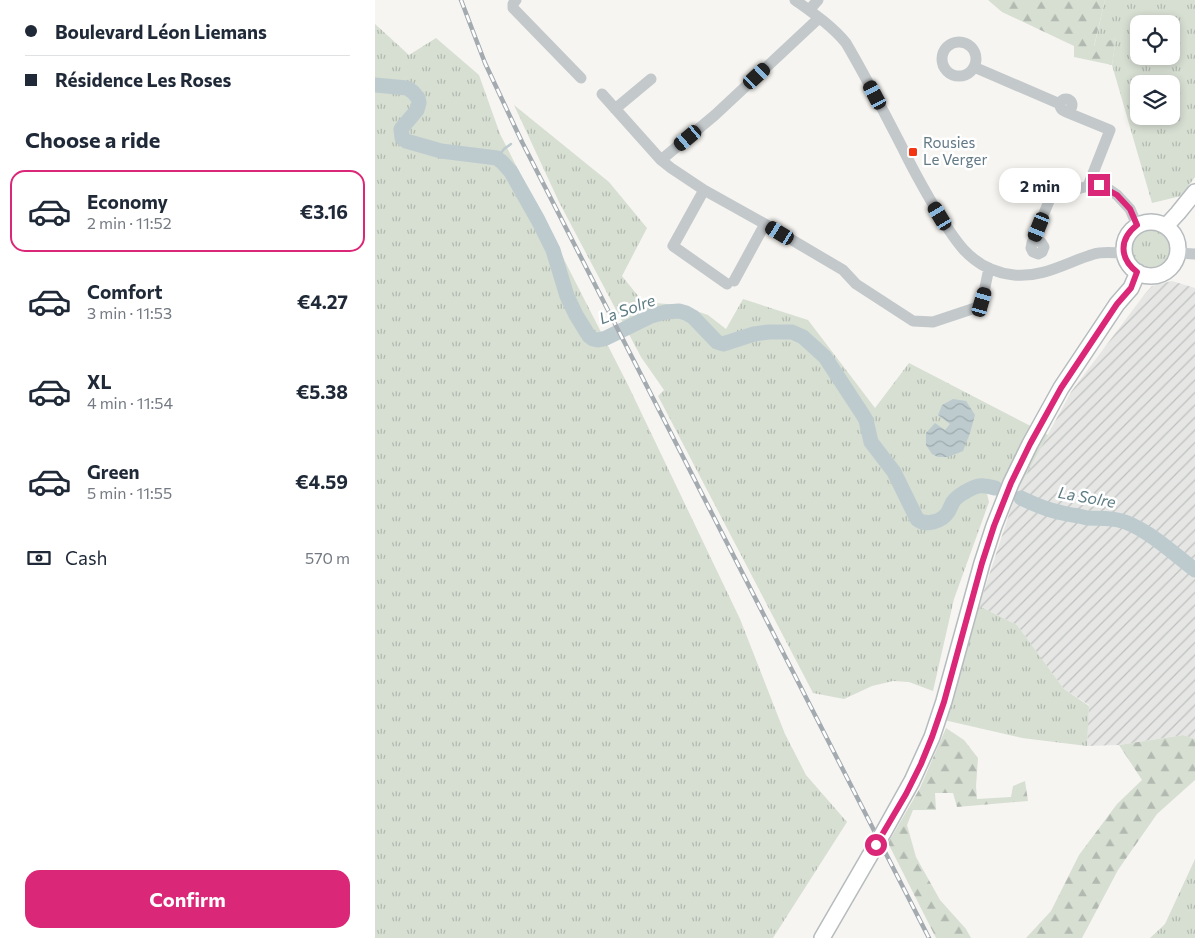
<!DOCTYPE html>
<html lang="en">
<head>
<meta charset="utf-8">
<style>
	body { margin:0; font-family:Commissioner,sans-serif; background:#f6f6f7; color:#1f2937; height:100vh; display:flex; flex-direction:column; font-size:19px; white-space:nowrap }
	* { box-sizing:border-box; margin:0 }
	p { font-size:16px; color:#747a83 }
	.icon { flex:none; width:28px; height:28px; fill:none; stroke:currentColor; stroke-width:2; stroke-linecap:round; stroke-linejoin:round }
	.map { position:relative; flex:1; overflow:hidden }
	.drawer { display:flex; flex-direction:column; background:#fff; width:375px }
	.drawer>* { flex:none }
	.guide { display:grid; align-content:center; height:110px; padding:0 25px; background:#fff }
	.buttons { position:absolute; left:755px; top:15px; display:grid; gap:10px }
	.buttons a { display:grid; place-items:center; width:50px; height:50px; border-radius:10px; background:#fff; box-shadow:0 2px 8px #0003; font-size:25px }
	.end { position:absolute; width:22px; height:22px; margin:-11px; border:6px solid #db2777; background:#fff; box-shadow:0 0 0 2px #fff }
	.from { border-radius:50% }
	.bubble { position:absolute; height:35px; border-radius:15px; background:#fff; box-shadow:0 2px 8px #0003; font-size:16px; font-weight:700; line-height:35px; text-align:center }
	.car { position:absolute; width:15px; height:30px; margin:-15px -8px; border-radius:6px; box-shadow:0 0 4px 1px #0007; background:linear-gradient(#222 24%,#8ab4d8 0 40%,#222 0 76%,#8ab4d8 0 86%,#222 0) }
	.guide b { display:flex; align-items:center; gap:18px; height:48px; font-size:19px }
	.guide b+b { border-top:1px solid #e0e1e3 }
	.guide i { width:12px; height:12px; background:#1f2937 }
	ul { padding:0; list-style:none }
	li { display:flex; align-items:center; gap:15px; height:82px; margin:0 10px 8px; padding:0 15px; border:2px solid transparent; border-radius:15px }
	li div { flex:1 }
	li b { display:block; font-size:19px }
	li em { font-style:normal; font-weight:700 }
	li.active { border-color:#db2777 }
	li>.icon { width:45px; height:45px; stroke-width:1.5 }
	h2 { padding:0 25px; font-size:22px; line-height:60px }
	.pay { display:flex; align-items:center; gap:12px; height:55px; padding:0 25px; font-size:19px }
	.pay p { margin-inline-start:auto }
	.cta { display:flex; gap:10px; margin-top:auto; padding:10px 25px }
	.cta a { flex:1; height:58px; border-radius:15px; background:#db2777; color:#fff; font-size:20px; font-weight:700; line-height:58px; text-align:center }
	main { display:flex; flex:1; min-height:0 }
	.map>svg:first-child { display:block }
	.industrial { fill:url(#industrial-furrows) }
	.grass { fill:url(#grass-tufts); fill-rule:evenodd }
	.forest { fill:url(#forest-firs) }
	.water { fill:url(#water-waves) }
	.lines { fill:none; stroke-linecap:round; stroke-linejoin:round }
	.stream { stroke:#bdcbcf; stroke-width:2.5 }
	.river { stroke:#bdcbcf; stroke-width:15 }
	.major-casing { stroke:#b6bbbe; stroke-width:18 }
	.minor { stroke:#c3c8cb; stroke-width:11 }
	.major { stroke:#fff; stroke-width:15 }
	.rail-casing { stroke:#a3abb0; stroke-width:4.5 }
	.rail { stroke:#fff; stroke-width:2.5; stroke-dasharray:8; stroke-linecap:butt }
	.major-bridge-casing { stroke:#b6bbbe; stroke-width:18; stroke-linecap:butt }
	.major-bridge { stroke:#fff; stroke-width:15 }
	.route { stroke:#db2777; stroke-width:6 }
	.poi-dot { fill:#f43513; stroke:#fff; stroke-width:2 }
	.labels { text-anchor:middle; stroke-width:5; stroke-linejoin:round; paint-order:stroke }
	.poi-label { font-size:15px; fill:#627986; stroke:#fff; text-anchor:start }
	.water-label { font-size:16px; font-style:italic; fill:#5d7b83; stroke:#fff }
</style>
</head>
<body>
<main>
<section class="drawer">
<div class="guide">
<b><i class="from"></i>Boulevard Léon Liemans</b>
<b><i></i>Résidence Les Roses</b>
</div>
<h2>Choose a ride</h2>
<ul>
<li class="active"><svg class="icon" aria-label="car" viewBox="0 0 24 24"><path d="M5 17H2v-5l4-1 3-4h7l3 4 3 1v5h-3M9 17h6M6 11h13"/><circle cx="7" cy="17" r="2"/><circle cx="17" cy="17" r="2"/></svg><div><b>Economy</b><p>2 min · 11:52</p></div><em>€3.16</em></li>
<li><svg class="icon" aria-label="car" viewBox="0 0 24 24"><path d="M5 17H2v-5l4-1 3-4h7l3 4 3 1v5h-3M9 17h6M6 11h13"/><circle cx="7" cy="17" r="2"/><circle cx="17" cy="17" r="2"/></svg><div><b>Comfort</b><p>3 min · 11:53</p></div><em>€4.27</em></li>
<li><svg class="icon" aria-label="car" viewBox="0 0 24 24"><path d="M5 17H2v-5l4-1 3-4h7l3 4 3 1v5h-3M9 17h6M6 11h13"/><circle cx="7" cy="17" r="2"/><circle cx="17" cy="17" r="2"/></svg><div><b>XL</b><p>4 min · 11:54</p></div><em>€5.38</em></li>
<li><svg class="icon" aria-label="car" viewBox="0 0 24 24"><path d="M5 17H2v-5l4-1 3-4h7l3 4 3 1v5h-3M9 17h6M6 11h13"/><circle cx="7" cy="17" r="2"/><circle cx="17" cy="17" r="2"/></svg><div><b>Green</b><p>5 min · 11:55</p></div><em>€4.59</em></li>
</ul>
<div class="pay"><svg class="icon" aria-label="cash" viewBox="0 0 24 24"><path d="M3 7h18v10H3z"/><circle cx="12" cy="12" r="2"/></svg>Cash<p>570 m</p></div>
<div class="cta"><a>Confirm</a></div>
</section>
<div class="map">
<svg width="820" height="938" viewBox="0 0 820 938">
	<defs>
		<pattern id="industrial-furrows" width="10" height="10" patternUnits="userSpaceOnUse" patternTransform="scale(1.25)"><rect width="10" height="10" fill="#e6e7e5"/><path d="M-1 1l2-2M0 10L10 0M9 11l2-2" fill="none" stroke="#bec0bf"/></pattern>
		<pattern id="grass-tufts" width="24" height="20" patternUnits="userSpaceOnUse" patternTransform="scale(1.25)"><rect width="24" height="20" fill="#d7ded2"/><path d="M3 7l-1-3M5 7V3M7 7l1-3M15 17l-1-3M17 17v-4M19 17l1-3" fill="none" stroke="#b2b9b0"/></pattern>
		<pattern id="forest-firs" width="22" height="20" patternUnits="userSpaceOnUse" patternTransform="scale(1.25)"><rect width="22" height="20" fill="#d7ded2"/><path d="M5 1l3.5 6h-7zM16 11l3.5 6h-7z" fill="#b2b9b0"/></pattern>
		<pattern id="water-waves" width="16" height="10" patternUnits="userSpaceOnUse" patternTransform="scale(1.25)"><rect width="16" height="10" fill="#bdcbcf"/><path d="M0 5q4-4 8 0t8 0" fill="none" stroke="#9daaae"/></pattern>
	</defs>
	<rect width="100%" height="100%" fill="#f6f5f1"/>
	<path class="industrial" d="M797,281L820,288V739L808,735L744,745L712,746L714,705L689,689L642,625L604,606L641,493L696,392L769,295L777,286Z"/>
	<path class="grass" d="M730,0H820V177L806,196L777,203L737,65L741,38L719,47ZM764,24H796V56H764ZM764,84H796V116H764Z
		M0,24L34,55L61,38L104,75L125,134L253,385L365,619L410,734L431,775L472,822L398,938H0Z
		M139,105L234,182L272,228L247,276L268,302L304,305L333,315L351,329L368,299L433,320L500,408L534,363L673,435L641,493L609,481L614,502L579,599L558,691L534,682L518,681L497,686L469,699L438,693L283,396L289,390L266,357L184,202Z
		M757 249a19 19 0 1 1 38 0a19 19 0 1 1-38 0Z
		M604,606L642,625L689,689L714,706L712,746L647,738L569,720Z
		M820,859V938H775L790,924Z"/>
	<path class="forest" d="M613,0H730L719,46L741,38L737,65L699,57V46L627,12Z
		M571,728L589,740L603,758L601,786L602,799L636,797L638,786L650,781L653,801L582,807L578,793H560L561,810H538L532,825L541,857L565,900L591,929L596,938H561L513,843L545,788Z
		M808,735L820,739V780L782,814L743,870L707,938H651L676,911L704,855L742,804L767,780L744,745Z"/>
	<path class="water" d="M578,399L591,401L600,415L595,433L588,451L573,457H563L557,454L551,445V433L560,423L570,430L575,424L563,415L567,405Z"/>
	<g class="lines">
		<path class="stream" d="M122,158L129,149L136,144"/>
		<path class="river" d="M0,85L32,88L38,92L43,98L44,103L42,110L26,129L27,138L31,141L66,151L122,158L128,163L136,172L163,220L178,250L192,296L201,315L214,336L218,339L223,340L231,338L276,316L291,312L304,311L311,313L318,317L342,342L348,344L379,334L394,332H417L428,337L450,357L488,415L491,420L496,442L519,472L542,519C550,526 567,522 573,512C575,509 576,505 578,502C581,497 585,495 590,492C602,485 607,484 620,488
			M646,498C665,507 676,511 697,515C702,515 707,517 712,518C722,518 733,518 743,520C768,525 799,554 820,570"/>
		<defs>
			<path id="major" d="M749 249a27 27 0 1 1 54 0a27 27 0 1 1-54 0Z
				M791,226L803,213L820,192
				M508,833L537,781L557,737L569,701L607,563L619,526L636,483L655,444L686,388L742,304L756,288L763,272
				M447,938L494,857"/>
		</defs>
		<use href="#major" class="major-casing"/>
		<path class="minor" d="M141,0L138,4V8L206,78
			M420,0C438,13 457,26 471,43C491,77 509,112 527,147C538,170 550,191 563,213C571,226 579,239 589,250C602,264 620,273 639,275C668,278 692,262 719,254C728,251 739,253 749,253
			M434,10L443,0
			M444,18L340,115L286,160L296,168L329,190L390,224L468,270L481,284L538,321L558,322L600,308L607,302L614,268
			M567 59a17 17 0 1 1 34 0a17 17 0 1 1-34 0Z
			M599,67L685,104
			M227,94L286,160
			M685 105a6 6 0 1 1 12 0a6 6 0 1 1-12 0Z
			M240,109L276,79
			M691,112L735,130L713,186
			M329,190L298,246L352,284
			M657,243L662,241L666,242L669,247L667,252L663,254L658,252L656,248L657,243L674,201L679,193L684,189H702L718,185H724L732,188L742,195L755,209L762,225
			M803,253L820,254
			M359,281L390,224"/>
		<use href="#major" class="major"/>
		<defs>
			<path id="rail" d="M86,0L110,63L147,142L554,938"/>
		</defs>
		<use href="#rail" class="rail-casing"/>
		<use href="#rail" class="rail"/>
		<defs>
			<path id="major-bridge" d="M494,857L508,833"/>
		</defs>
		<use href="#major-bridge" class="major-bridge-casing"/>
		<use href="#major-bridge" class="major-bridge"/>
	</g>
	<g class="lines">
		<path class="route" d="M501,845L531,794L546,764L557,737L569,702L607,563L619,526L636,483L655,444L686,388L742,304L756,288L762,272C744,258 744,239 762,225L755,209L742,195L724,185"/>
	</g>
	<rect class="poi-dot" x="533" y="147" width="10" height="10" rx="2.5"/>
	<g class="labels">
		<g class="poi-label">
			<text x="548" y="148">Rousies<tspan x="548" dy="17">Le Verger</tspan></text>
		</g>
		<g class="water-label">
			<text transform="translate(252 309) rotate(-20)" y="6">La Solre</text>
			<text transform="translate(712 497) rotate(10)" y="6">La Solre</text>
		</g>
	</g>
</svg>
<div class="buttons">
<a><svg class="icon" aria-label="locate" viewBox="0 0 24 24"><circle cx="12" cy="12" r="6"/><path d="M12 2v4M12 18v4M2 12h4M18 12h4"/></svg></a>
<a><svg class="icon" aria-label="layers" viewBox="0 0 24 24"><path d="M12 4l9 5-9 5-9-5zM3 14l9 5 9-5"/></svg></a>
</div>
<i class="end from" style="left:501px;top:845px"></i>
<i class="end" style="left:724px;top:185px"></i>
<div class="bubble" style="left:624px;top:168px;width:82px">2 min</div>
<i class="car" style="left:382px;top:76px;rotate:47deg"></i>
<i class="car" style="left:500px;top:95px;rotate:332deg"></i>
<i class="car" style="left:313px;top:138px;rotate:230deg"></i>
<i class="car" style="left:565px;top:216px;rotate:329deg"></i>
<i class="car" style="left:664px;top:227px;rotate:202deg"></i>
<i class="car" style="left:405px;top:233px;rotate:301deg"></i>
<i class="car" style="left:607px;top:302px;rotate:16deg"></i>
</div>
</main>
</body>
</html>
